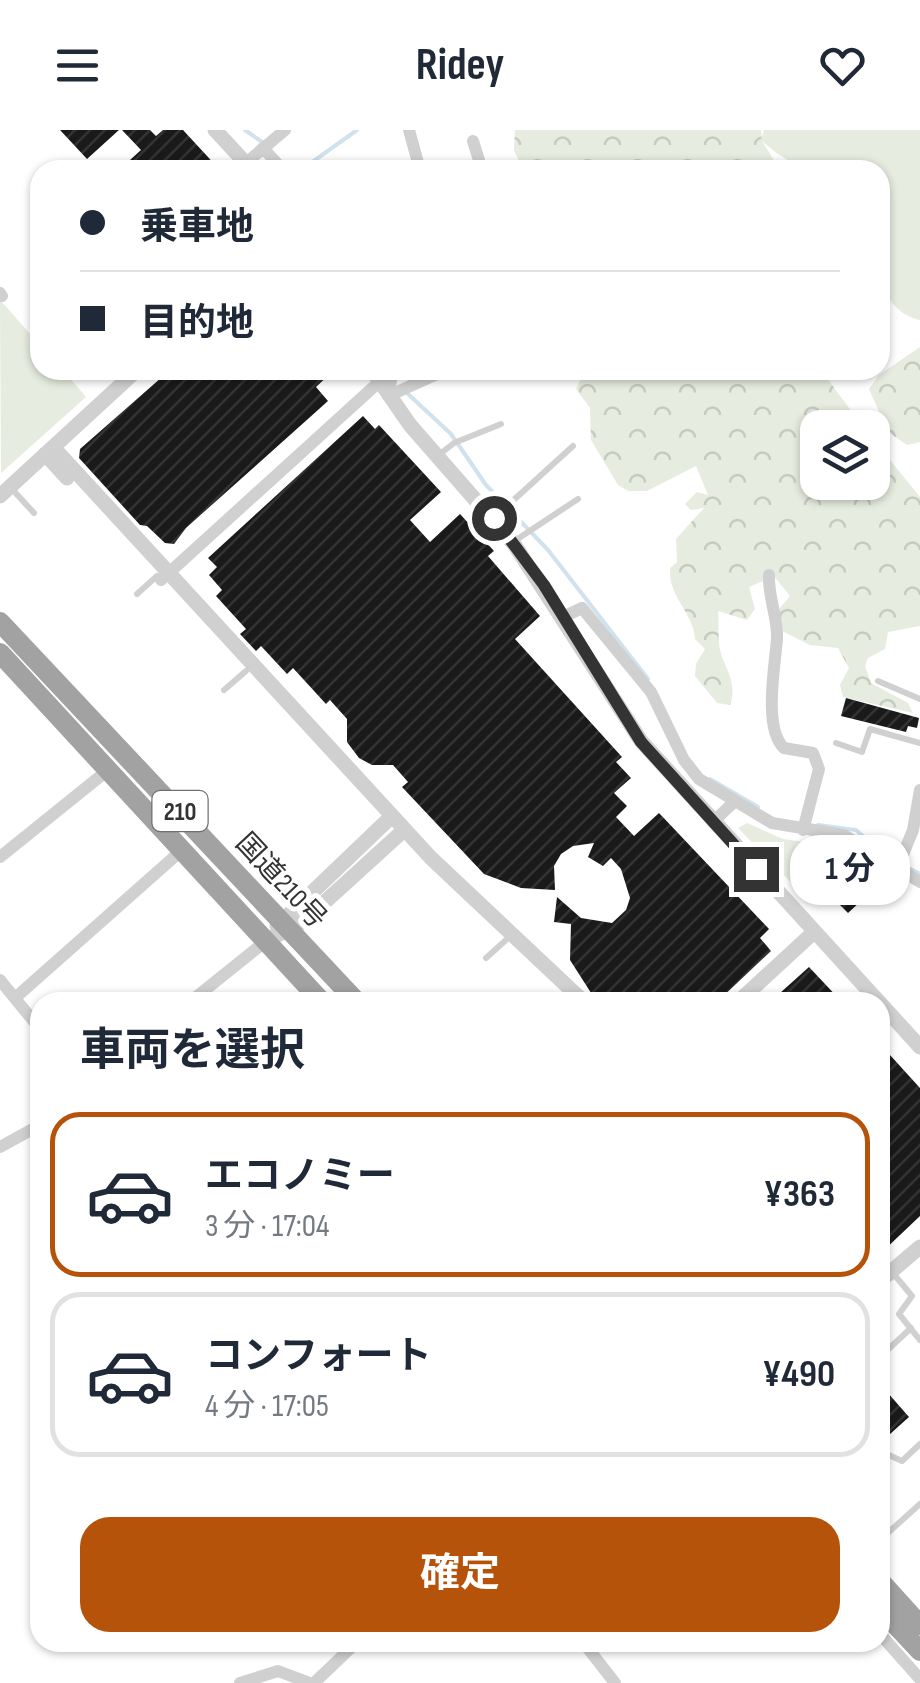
<!DOCTYPE html>
<html lang="ja">
<head>
<meta charset="utf-8">
<style>
	body { margin:0; font-family:"Sofia Sans Condensed","Noto Sans JP",sans-serif; background:#f6f6f7; color:#1f2937; height:100vh; display:flex; flex-direction:column; font-size:38px; white-space:nowrap }
	* { box-sizing:border-box; margin:0 }
	p { font-size:32px; color:#747a83 }
	.icon { flex:none; width:55px; height:55px; fill:none; stroke:currentColor; stroke-width:2; stroke-linecap:round; stroke-linejoin:round }
	.map { position:relative; flex:1; overflow:hidden }
	.details { position:absolute; left:30px; top:862px; width:860px; height:660px; display:flex; flex-direction:column; background:#fff; border-radius:30px; box-shadow:0 2px 8px #0004 }
	.details>* { flex:none }
	.banner { position:absolute; left:30px; top:30px; width:860px; height:220px; border-radius:30px; box-shadow:0 2px 8px #0004; display:grid; align-content:center; height:220px; padding:0 50px; background:#fff }
	.fabs { position:absolute; left:800px; top:280px; display:grid; gap:20px }
	.fabs a { display:grid; place-items:center; width:90px; height:90px; border-radius:20px; background:#fff; box-shadow:0 2px 8px #0004; font-size:50px }
	.end { position:absolute; width:45px; height:45px; margin:-22px; border:12px solid #333; background:#fff; box-shadow:0 0 0 5px #fff }
	.from { border-radius:50% }
	.bubble { position:absolute; height:70px; border-radius:30px; background:#fff; box-shadow:0 2px 8px #0004; font-size:32px; font-weight:700; line-height:70px; text-align:center }
	.banner b { display:flex; align-items:center; gap:35px; height:95px; font-size:38px }
	.banner b+b { border-top:2px solid #e0e1e3 }
	.banner i { width:25px; height:25px; background:#1f2937 }
	ul { padding:0; list-style:none }
	li { display:flex; align-items:center; gap:30px; height:165px; margin:0 20px 15px; padding:0 30px; border:5px solid #e0e1e3; border-radius:30px }
	li div { flex:1 }
	li b { display:block; font-size:38px }
	li em { font-style:normal; font-weight:700 }
	li.selected { border-color:#b45309 }
	li>.icon { width:90px; height:90px; stroke-width:1.5 }
	h2 { padding:0 50px; font-size:45px; line-height:120px }
	.action { display:flex; gap:20px; margin-top:auto; padding:20px 50px }
	.action a { flex:1; height:115px; border-radius:30px; background:#b45309; color:#fff; font-size:40px; font-weight:700; line-height:115px; text-align:center }
	header { display:flex; justify-content:space-between; align-items:center; height:130px; padding:0 50px; background:#fff; font-size:45px; font-weight:700 }
	.map>svg:first-child { display:block }
	.forest { fill:url(#forest-crowns) }
	.park { fill:#e6ecdf }
	.lines { fill:none; stroke-linecap:round; stroke-linejoin:round }
	.stream { stroke:#cfe2ee; stroke-width:4 }
	.building { fill:url(#building-hatch) }
	.service { stroke:#d0d0d0; stroke-width:6 }
	.minor { stroke:#d0d0d0; stroke-width:12 }
	.tertiary { stroke:#d0d0d0; stroke-width:15 }
	.trunk { stroke:#a2a2a2; stroke-width:20 }
	.route { stroke:#333; stroke-width:12 }
	.labels { text-anchor:middle; stroke-width:10; stroke-linejoin:round; paint-order:stroke }
	.shield { fill:#fff; stroke:#707070; stroke-width:2.5 }
	.shield-label { font-size:25px; font-weight:bold; fill:#333 }
	.street-label { font-size:28px; fill:#333; stroke:#fff }
</style>
</head>
<body>
<header><svg class="icon" aria-label="menu" viewBox="0 0 24 24"><path d="M4 6h16M4 12h16M4 18h16"/></svg>Ridey<svg class="icon" aria-label="heart" viewBox="0 0 24 24"><path d="M12 20l-8-8c-3-5 5-10 8-4 3-6 11-1 8 4z"/></svg></header>
<div class="map">
<svg width="920" height="1553" viewBox="0 0 920 1553">
	<defs>
		<pattern id="forest-crowns" width="20" height="18" patternUnits="userSpaceOnUse" patternTransform="scale(2.5)"><rect width="20" height="18" fill="#e6ecdf"/><path d="M2 6a3 3 0 1 1 6 0M12 15a3 3 0 1 1 6 0" fill="none" stroke="#c6cbc0"/></pattern>
		<pattern id="building-hatch" width="6" height="6" patternUnits="userSpaceOnUse" patternTransform="scale(2.5)"><rect width="6" height="6" fill="#1a1a1a"/><path d="M-1 1l2-2M0 6l6-6M5 7l2-2" fill="none" stroke="#333"/></pattern>
	</defs>
	<rect width="100%" height="100%" fill="#fff"/>
	<path class="forest" d="M515,0H761L762,11L780,40H523L514,20Z
		M920,217V312L907,315L888,302L869,259L879,245Z
		M585,240H821L863,297L818,298V352H872L873,309L920,367V496L888,502L885,519L868,528L865,536L871,553L908,573L913,583L843,567L840,555L849,538L838,518L810,515L780,500L779,479L790,466L769,440L763,451L749,457L755,479L747,490L718,481C719,492 718,503 719,514C721,535 739,550 730,575L717,573L695,546L696,534L705,519L695,509C694,483 668,467 670,438L677,432L676,409L704,378L691,380L685,374L697,362L708,365L696,336L647,361H628L618,355L591,310L590,278L576,259Z"/>
	<path class="park" d="M764,0H920V190C861,177 880,86 880,40C826,40 804,49 761,10Z
		M0,170L40,215V240H63L86,267L1,343Z
		M747,693L783,709L833,716L850,725L805,767L738,698Z"/>
	<g class="lines">
		<path class="stream" d="M245,0L262,12
			M301,40L357,0
			M407,263L451,304L486,355L548,420L648,549
			M710,649L758,677
			M818,695L856,700L880,721
			M901,734L920,744"/>
	</g>
	<path class="building" d="M60,0H119L87,29Z
		M122,0H150L156,6L163,0H183L220,40H119L141,20Z
		M170,240H334L316,257L328,271L186,398L174,414L165,413L147,396L140,395L79,328L80,319Z
		M363,286L375,299L379,295L441,362L410,390L430,412L460,384L494,421L488,426L540,486L515,509L622,627L616,632L631,648L614,663L627,676L616,687L634,706L659,683L769,799L760,808L771,821L717,872H615L606,863L593,866L570,830L571,794L554,792L557,767L581,788L612,793L626,780L630,768L621,739L611,728L603,736L588,727L594,713L573,716L561,724L554,736L555,760L521,758L484,744L402,657L408,652L393,635H372L359,628L347,612V589L330,570L326,574L293,538L287,544L261,516L256,521L240,504L246,499L216,466L222,460L209,445L217,437L208,428Z
		M846,568L919,588L917,598L908,596L906,602L841,586Z
		M854,736L875,758L848,783L827,762Z
		M809,837L842,872H770Z
		M880,914L920,958V1086L880,1124Z
		M880,1254L909,1287L880,1313Z"/>
	<g class="lines">
		<path class="service" d="M440,324L454,313L501,294
			M11,358L34,383
			M495,387L573,316
			M513,412L578,369
			M137,464L157,446
			M878,551L920,569
			M224,560L246,541
			M836,613L862,622L870,599L920,613
			M486,828L506,810
			M892,1142L912,1166L899,1184L920,1210
			M880,1227L911,1198
			M880,1321L902,1331L920,1314
			M880,1410L920,1374"/>
		<path class="minor" d="M409,0L420,40
			M473,11L482,40
			M263,18L283,40
			M246,33L285,0
			M0,163L2,166
			M388,266L446,240
			M388,266L393,240
			M769,445C768,467 778,488 777,509C775,535 763,599 784,618L813,623L819,639L803,700
			M161,450L379,252
			M563,487L582,478L651,562L684,630L699,649L772,693L844,705L920,752
			M713,692L735,671
			M0,727L108,640
			M897,739L913,700L920,660
			M0,850L40,899
			M15,868L182,720
			M190,872L266,811
			M0,1017L40,995
			M880,1504L920,1549
			M583,1512L615,1553
			M240,1553L278,1541L310,1553
			M314,1553L357,1512"/>
		<path class="tertiary" d="M215,0L252,40
			M372,240L410,295L514,414L641,611L879,872
			M53,317L431,728L584,872
			M45,324L67,348
			M0,366L137,240
			M277,796L392,686
			M266,811L304,791L404,700
			M738,872L814,802
			M880,873L920,917
			M880,1151L920,1117"/>
		<path class="trunk" d="M0,492L357,872
			M0,523L322,872
			M880,1451L920,1495
			M880,1478L920,1521"/>
	</g>
	<g class="lines">
		<path class="route" d="M494,388L544,455L641,612L756,739"/>
	</g>
	<g class="labels">
		<rect class="shield" x="152.5" y="661" width="55" height="40" rx="8"/>
		<g class="shield-label">
			<text x="180" y="690">210</text>
		</g>
		<g class="street-label">
			<text transform="translate(282 750) rotate(47)" y="10">国道210号</text>
		</g>
	</g>
</svg>
<div class="fabs">
<a><svg class="icon" aria-label="layers" viewBox="0 0 24 24"><path d="M12 4l9 5-9 5-9-5zM3 14l9 5 9-5"/></svg></a>
</div>
<i class="end from" style="left:494px;top:388px"></i>
<i class="end" style="left:756px;top:739px"></i>
<div class="bubble" style="left:790px;top:705px;width:120px">1 分</div>
<div class="banner">
<b><i class="from"></i>乗車地</b>
<b><i></i>目的地</b>
</div>
<section class="details">
<h2>車両を選択</h2>
<ul>
<li class="selected"><svg class="icon" aria-label="car" viewBox="0 0 24 24"><path d="M5 17H2v-5l4-1 3-4h7l3 4 3 1v5h-3M9 17h6M6 11h13"/><circle cx="7" cy="17" r="2"/><circle cx="17" cy="17" r="2"/></svg><div><b>エコノミー</b><p>3 分 · 17:04</p></div><em>¥363</em></li>
<li><svg class="icon" aria-label="car" viewBox="0 0 24 24"><path d="M5 17H2v-5l4-1 3-4h7l3 4 3 1v5h-3M9 17h6M6 11h13"/><circle cx="7" cy="17" r="2"/><circle cx="17" cy="17" r="2"/></svg><div><b>コンフォート</b><p>4 分 · 17:05</p></div><em>¥490</em></li>
</ul>
<div class="action"><a>確定</a></div>
</section>
</div>
</body>
</html>
